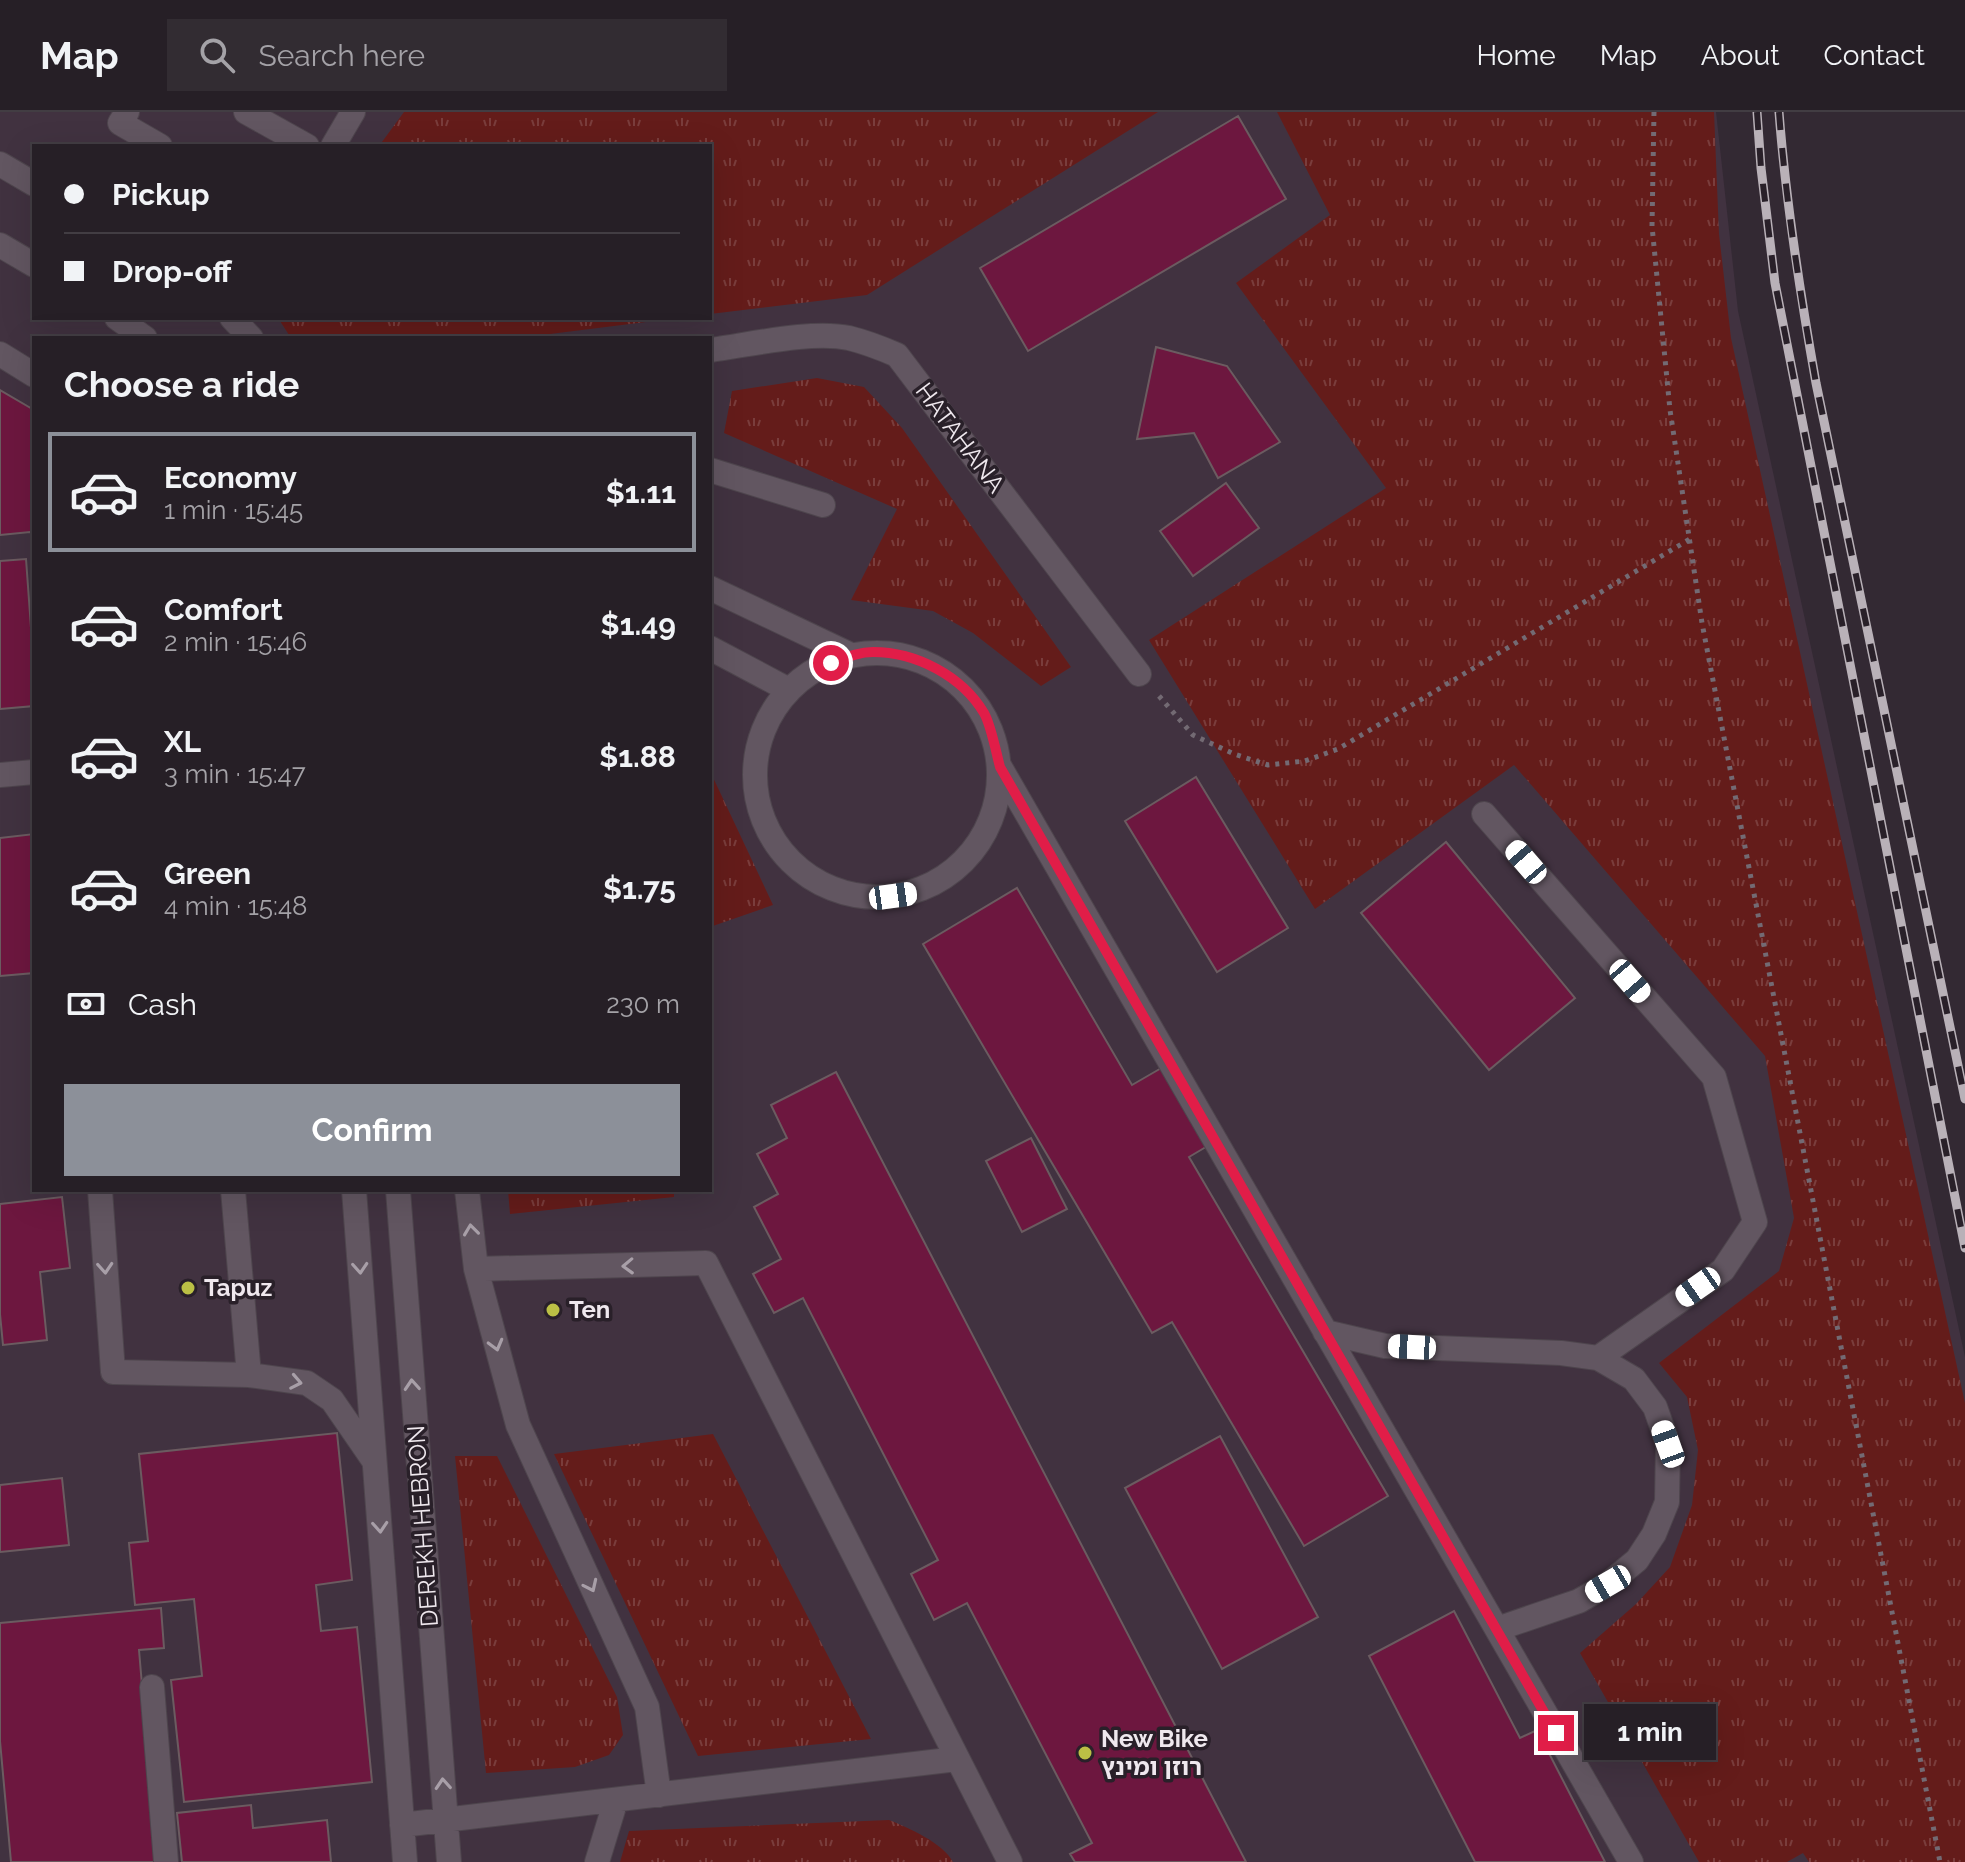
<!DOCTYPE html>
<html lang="en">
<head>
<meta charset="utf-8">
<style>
	body { margin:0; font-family:Raleway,"Noto Sans Hebrew",sans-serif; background:#322c32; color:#f1f3f6; height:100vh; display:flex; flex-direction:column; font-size:30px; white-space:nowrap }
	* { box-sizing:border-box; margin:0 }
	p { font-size:26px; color:#a4a2a7 }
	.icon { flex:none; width:44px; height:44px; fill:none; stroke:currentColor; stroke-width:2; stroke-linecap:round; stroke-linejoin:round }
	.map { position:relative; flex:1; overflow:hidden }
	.drawer { position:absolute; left:32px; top:224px; width:680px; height:856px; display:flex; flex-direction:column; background:#261f26; border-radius:0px; box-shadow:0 8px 32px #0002,0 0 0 2px #423d43 }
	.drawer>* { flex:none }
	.hud { position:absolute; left:32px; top:32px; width:680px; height:176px; border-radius:0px; box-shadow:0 8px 32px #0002,0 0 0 2px #423d43; display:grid; align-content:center; height:176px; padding:0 32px; background:#261f26 }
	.end { position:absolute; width:36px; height:36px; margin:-18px; border:10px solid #e11d48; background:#fff; box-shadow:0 0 0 4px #fff }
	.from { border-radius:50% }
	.bubble { position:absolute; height:56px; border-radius:0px; background:#261f26; box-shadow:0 8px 32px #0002,0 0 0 2px #423d43; font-size:26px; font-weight:700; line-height:56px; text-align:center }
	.car { position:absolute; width:24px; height:48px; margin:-24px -12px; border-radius:10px; box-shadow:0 0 6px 2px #0007; background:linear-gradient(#fff 24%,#345 0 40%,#fff 0 76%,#345 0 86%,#fff 0) }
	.hud b { display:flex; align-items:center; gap:28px; height:76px; font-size:30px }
	.hud b+b { border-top:2px solid #423d43 }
	.hud i { width:20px; height:20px; background:#f1f3f6 }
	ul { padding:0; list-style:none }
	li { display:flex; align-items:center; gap:24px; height:120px; margin:0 16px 12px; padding:0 16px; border:4px solid transparent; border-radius:0px }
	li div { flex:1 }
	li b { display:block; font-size:30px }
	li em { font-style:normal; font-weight:700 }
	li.active { border-color:#8c9099 }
	li>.icon { width:72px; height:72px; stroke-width:1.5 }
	h2 { padding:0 32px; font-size:36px; line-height:96px }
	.pay { display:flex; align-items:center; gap:20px; height:88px; padding:0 32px; font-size:30px }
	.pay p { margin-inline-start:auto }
	.action { display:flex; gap:16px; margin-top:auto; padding:16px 32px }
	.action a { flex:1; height:92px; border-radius:0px; background:#8c9099; color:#fff; font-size:32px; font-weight:700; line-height:92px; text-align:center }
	header { display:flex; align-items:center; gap:48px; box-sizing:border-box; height:112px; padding:0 40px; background:#261f26; border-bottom:2px solid #423d43 }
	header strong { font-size:38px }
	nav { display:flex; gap:44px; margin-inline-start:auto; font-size:28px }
	.search { width:560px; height:72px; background:#322c32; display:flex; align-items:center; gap:20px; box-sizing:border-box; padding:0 28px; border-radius:0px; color:#a4a2a7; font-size:30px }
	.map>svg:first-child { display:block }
	.built { fill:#413240; fill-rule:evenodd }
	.grass { fill:url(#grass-tufts) }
	.building { fill:#6d173f; stroke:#6b5b60; stroke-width:2 }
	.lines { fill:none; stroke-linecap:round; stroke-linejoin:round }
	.minor-casing { stroke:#4e454d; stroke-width:26 }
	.path { stroke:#736a73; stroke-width:5; stroke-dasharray:4 6; stroke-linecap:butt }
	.minor { stroke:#625661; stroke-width:24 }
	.rail-casing { stroke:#b9b1b8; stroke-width:9 }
	.rail { stroke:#292029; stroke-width:6; stroke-dasharray:18; stroke-linecap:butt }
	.oneway { stroke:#a89fa8 }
	.route { stroke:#e11d48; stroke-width:10 }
	.poi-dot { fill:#bbc045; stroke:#292029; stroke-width:3 }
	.labels { text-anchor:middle; stroke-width:7; stroke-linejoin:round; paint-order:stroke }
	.street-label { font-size:24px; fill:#efe8ee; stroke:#292029 }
	.poi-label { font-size:24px; font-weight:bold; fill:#efe8ee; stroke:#292029; text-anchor:start }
</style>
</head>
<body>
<header>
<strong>Map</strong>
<div class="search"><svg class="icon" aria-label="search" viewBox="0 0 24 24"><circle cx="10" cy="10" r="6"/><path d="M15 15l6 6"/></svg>Search here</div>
<nav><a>Home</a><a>Map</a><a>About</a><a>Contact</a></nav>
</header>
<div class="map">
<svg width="1965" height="1750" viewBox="0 0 1965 1750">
	<defs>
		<pattern id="grass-tufts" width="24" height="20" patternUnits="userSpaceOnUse" patternTransform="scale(2)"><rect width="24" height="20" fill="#641c1a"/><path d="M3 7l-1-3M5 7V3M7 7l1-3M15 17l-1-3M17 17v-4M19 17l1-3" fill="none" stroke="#7a3d3c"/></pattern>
	</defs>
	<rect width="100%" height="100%" fill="#332933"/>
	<path class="built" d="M0,0H1716L1738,199L1965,1245V1750H0ZM34,34H710V206H34ZM34,226H710V1078H34Z"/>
	<path class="grass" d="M404,0H1158L867,183L710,202V34H379Z
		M1277,0H1714L1719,122L1731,226L1965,1291V1750H1809L1803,1741L1787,1750H1699L1580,1541L1636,1492L1670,1455L1692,1393L1698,1338L1687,1285L1659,1251L1779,1159L1794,1106L1765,944L1514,653L1315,797L1149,528L1386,376L1236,171L1330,103Z
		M278,206H678L518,226H291Z
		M817,266L864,275L902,316L1071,555L1041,574L973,521L933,499L851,488L897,397L724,321L732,279Z
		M710,659L773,793L710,815Z
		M508,1078H674V1085L510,1102Z
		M713,1322L871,1627L698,1644L554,1342Z
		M455,1344H497L617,1585L623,1623L609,1643L575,1655L486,1661Z
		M889,1708C909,1716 943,1731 953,1750H620L629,1719Z"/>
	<path class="building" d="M1238,4L1286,87L1028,239L980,156Z
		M1156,235L1227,254L1280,330L1218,366L1194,321L1137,327Z
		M0,278L34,298V423L30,420L0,423Z
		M1226,371L1259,416L1193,464L1160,419Z
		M26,447L34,557V594L0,597V449Z
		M1196,665L1288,816L1217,860L1125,709Z
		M34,722V861L0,864V726Z
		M1446,730L1575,886L1489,958L1361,801Z
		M1017,776L1132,973L1170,951L1216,1029L1189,1045L1388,1384L1304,1434L1172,1210L1152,1221L923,832Z
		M836,960L1246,1750H1075L1070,1742L1092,1731L967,1491L934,1508L911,1462L938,1448L803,1186L774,1201L753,1162L781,1147L754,1095L778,1082L757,1042L787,1026L771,993Z
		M1031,1026L1067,1097L1022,1120L986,1049Z
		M62,1085L70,1156L40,1160L47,1228L3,1233L0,1202V1092Z
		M337,1321L352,1468L316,1473L321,1519L357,1515L372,1670L184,1690L171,1568L202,1564L194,1487L135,1493L129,1431L148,1429L139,1342Z
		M1220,1324L1318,1505L1222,1557L1125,1376Z
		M62,1366L69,1433L0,1440V1373Z
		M161,1496L164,1536L139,1538L157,1750H11L0,1629V1511Z
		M1454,1499L1520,1626L1537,1618L1605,1750H1475L1369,1544Z
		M251,1693L253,1716L327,1708L331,1750H182L177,1701Z"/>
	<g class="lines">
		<defs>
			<path id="minor" d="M127,0L120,11L160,34
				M246,0L307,34
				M333,34L353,0
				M0,52L34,72
				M0,133L34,153
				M117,206L145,226
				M232,206L251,226
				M710,238C749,233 811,218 849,226C865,230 881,236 897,243L1139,562
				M0,242L34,263
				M710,358L823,393
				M710,476L851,543
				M710,536L789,578
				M755 663a122 122 0 1 1 244 0a122 122 0 1 1-244 0Z
				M1000,655L1631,1750
				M0,663L34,660
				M1484,702L1714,965L1755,1110L1723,1158L1598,1246
				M100,1078L113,1260L249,1263L307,1271L332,1288L374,1349
				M233,1078L249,1263
				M354,1078L405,1750
				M398,1078L449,1750
				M467,1078L476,1157L518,1313L647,1595L659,1683
				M476,1157L706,1151L1010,1750
				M1325,1220L1385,1234L1561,1241L1598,1246L1634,1267L1655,1295L1668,1332L1667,1390L1654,1422L1637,1448L1608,1472L1579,1489L1497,1517
				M152,1575L166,1750
				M402,1713L957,1647
				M597,1750L616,1688"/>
		</defs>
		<use href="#minor" class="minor-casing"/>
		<path class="path" d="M1654,0L1652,114L1670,298L1702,511L1940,1750
			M1159,584L1193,623L1234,642L1268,653L1305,649L1338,637L1690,427"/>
		<use href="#minor" class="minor"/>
		<defs>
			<path id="rail" d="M1757,0L1761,56L1775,171L1965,1136
				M1779,0C1786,92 1800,181 1816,271L1965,987"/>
		</defs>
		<use href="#rail" class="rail-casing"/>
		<use href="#rail" class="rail"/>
	</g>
	<defs><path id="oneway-chevron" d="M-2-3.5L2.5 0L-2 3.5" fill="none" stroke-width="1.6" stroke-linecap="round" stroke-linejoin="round" transform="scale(2)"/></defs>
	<g class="oneway">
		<use href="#oneway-chevron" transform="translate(471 1118) rotate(-97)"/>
		<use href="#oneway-chevron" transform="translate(628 1154) rotate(178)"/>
		<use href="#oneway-chevron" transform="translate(105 1156) rotate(86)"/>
		<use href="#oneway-chevron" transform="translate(360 1156) rotate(86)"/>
		<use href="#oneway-chevron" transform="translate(496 1233) rotate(75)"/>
		<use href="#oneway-chevron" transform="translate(296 1270) rotate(11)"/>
		<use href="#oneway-chevron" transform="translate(412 1273) rotate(-94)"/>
		<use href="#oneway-chevron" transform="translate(380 1415) rotate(86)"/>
		<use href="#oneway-chevron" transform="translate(591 1474) rotate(65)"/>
		<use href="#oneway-chevron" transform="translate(443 1672) rotate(-94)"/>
	</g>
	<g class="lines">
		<path class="route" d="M831,551C845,546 858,540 873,540C916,540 962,564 984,601C991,613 996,640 1000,655L1556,1621"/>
	</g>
	<g class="poi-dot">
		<circle cx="188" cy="1176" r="8"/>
		<circle cx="553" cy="1198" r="8"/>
		<circle cx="1085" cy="1641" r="8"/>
	</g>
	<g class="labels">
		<g class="street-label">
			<text transform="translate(960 326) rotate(53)" y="8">HATAHANA</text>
			<text transform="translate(423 1414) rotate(-94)" y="8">DEREKH HEBRON</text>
		</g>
		<g class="poi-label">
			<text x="204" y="1184">Tapuz</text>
			<text x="569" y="1206">Ten</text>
			<text x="1101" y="1635">New Bike<tspan x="1101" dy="28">רוזן ומינץ</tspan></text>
		</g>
	</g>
</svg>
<i class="end from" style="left:831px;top:551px"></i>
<i class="end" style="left:1556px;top:1621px"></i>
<div class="bubble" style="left:1584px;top:1592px;width:132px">1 min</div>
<i class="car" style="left:1526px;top:750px;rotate:319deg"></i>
<i class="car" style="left:893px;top:784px;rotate:82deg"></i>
<i class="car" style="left:1630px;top:869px;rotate:139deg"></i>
<i class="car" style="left:1698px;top:1175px;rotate:235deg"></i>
<i class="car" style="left:1412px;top:1235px;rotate:273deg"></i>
<i class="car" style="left:1668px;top:1332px;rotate:340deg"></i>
<i class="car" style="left:1608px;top:1472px;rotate:240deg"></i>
<div class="hud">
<b><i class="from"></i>Pickup</b>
<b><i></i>Drop-off</b>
</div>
<section class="drawer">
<h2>Choose a ride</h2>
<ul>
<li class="active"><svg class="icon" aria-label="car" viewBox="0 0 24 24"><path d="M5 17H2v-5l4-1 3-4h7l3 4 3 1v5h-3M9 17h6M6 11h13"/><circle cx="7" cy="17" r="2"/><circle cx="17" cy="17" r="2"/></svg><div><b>Economy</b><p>1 min · 15:45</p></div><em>$1.11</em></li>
<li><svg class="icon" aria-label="car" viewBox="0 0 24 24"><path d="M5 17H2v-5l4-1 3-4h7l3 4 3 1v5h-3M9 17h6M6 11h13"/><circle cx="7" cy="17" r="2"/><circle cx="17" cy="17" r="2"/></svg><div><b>Comfort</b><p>2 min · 15:46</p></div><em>$1.49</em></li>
<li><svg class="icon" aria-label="car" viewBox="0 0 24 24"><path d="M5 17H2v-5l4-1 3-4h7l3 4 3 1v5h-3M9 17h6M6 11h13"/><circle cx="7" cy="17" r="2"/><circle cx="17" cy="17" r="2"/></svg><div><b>XL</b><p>3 min · 15:47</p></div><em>$1.88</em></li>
<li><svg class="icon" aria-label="car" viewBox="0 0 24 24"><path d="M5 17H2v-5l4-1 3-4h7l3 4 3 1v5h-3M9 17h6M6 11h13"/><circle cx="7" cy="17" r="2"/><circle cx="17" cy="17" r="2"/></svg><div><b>Green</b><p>4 min · 15:48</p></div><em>$1.75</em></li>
</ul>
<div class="pay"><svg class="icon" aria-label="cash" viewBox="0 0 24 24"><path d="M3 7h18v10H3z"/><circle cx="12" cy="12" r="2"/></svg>Cash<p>230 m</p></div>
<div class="action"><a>Confirm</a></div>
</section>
</div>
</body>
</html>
